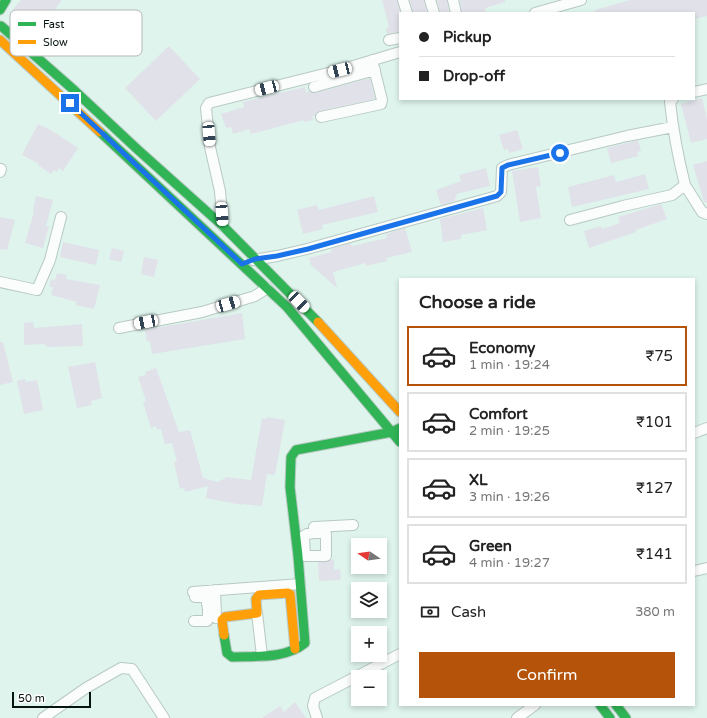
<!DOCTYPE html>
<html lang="en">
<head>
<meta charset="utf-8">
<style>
	body { margin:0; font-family:"Varela Round",sans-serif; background:#f2f2f2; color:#222; height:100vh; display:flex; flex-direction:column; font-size:15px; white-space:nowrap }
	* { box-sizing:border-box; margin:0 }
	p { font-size:13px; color:#767676 }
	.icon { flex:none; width:22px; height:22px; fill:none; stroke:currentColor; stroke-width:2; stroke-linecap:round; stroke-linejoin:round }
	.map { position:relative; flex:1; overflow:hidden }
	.details { position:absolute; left:399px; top:278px; width:296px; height:428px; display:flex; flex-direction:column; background:#fff; border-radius:0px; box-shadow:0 2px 6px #0003 }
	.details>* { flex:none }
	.top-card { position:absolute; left:399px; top:12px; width:296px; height:88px; border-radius:0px; box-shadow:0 2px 6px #0003; display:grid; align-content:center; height:88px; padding:0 20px; background:#fff }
	.needle { width:26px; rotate:283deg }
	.buttons { position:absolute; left:351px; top:538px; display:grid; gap:8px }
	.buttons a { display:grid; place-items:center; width:36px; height:36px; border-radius:0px; background:#fff; box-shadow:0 2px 6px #0003; font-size:20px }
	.scale { position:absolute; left:12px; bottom:10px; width:79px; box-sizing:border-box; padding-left:4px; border:2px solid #061410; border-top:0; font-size:11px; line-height:14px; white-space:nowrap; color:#061410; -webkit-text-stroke:3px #fff; paint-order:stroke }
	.end { position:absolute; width:18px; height:18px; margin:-9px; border:5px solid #1a73e8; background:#fff; box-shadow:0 0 0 2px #fff }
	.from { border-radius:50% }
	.car { position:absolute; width:12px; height:24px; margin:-12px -6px; border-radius:5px; box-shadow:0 0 3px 1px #0007; background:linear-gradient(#fff 24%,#345 0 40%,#fff 0 76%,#345 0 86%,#fff 0) }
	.top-card b { display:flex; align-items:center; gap:14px; height:38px; font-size:15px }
	.top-card b+b { border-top:1px solid #e0e0e0 }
	.top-card i { width:10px; height:10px; background:#222 }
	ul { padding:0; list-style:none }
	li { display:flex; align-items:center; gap:12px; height:60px; margin:0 8px 6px; padding:0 12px; border:2px solid #e0e0e0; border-radius:0px }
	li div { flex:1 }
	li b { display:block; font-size:15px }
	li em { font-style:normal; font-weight:600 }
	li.on { border-color:#b45309 }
	li>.icon { width:36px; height:36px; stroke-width:1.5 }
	h2 { padding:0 20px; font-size:18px; line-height:48px }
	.pay { display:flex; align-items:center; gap:10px; height:44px; padding:0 20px; font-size:15px }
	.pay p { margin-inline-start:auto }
	.cta { display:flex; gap:8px; margin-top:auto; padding:8px 20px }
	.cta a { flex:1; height:46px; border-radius:0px; background:#b45309; color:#fff; font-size:16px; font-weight:600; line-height:46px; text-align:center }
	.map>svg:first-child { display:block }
	.building { fill:#e1e1ea }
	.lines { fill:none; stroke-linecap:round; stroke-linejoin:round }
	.street-casing { stroke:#b8c9c3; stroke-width:12 }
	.fast-casing { stroke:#b8c9c3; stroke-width:11 }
	.slow-casing { stroke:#b8c9c3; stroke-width:11 }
	.street { stroke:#fafdfc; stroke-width:10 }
	.fast { stroke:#30b455; stroke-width:9 }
	.slow { stroke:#ff9f0a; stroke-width:9 }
	.route { stroke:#1a73e8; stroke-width:5 }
	.key { fill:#fff; stroke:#b4b8b7; stroke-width:1 }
	.key-label { font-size:11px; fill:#061410 }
</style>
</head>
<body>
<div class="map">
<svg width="707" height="718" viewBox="0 0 707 718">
	<rect width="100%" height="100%" fill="#def4ec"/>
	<path class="building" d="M21,0H62L37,33L10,13Z
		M382,0H397L400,13V32L387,34L386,28L389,27Z
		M410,0H424L427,13H413Z
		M437,0H447L449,13H440Z
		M460,0H505V2L485,8L486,13H462Z
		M630,0H707V16L694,19V13H595V10Z
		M169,46L200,79L156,121L125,88Z
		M370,78L375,99L320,111L315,116H312L313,120L304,122V120L251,134L249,129L233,134L231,127L226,128L221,114L244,107L243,102L305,87L306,93L309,91L316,93Z
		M702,98L707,119V139L691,143L681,104Z
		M38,124L54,132L78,148L63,171L59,168L57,172L54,170L51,174L38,165L39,164L22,155Z
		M517,130L523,149L509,153L508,149L504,150L499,135Z
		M638,140L641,151L637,152L638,156L611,163L607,148Z
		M707,161V202H704L693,165Z
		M538,167L541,186L536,187L541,218L520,222L512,171Z
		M486,168L490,186L456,194L457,197L455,198V201L441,205L436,190L461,181L459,175Z
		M645,174L649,189L572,207L568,187L614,175L616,182Z
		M36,196L53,200L46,226H49L43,248L25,243L34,212L33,211Z
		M374,196L378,212L322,225L323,229L303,234L297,210L317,205L319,210Z
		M661,204L667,219L636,230V232L589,248L584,231L601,226L602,229L620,223L618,217Z
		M483,208L487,230L461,235V239L443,242L440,219Z
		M0,217L15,220L7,250L0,249Z
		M405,228L412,252L386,258L387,261L366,266L365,263L333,272L337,288L311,265L309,258L332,252L331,249L351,243L352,246L387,238L386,234Z
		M63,242L99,250L96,265L60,257Z
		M112,248L124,251L121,262L109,259Z
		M144,257L158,260L154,277L141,274Z
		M57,273L67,275L66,279L100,285L94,309L76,305L77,302L51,295L53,287H49L51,279L55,280Z
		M242,313L245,339L152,354L150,341L147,342L145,330Z
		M33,322L34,328L82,324L83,346L47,347L46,345H44V344L24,345V323Z
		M0,342H3L13,382L0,385Z
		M95,362L102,398L91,401L92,405L77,408L68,367Z
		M156,368L179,432L190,430L203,478L218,482L227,477L251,480L262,418L266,419L267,417L285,420L275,475L267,474L262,506L242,504V505L206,498L208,486L185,492L184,488L180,489L174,462H177L172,443L165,444L161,429L157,430L156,426L151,428L143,402L146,401L138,377L146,375L145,372Z
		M25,379L26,382L37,380L43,410L24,414L17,381Z
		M334,559V570L340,569L341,580L319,581L318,562H326Z
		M295,702L306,718H262L280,706L284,712Z"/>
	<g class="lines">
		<defs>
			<path id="street" d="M403,0L407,13
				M430,0L434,13
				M453,0L456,13
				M535,13L581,0
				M389,40L400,38
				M314,87L375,70
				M694,92L707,89
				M321,117L381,104L382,100L372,60
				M0,172L1,169
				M685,185L702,212L707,214
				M570,220L623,206L672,195L685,185C678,157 673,130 670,102L673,99
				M223,226L220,191L210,147L206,108L209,103L340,70L400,52
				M253,260L277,256L307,249L497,196L501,192L502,168L508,165L627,136L673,127
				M0,282L37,290L50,260L61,217
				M119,328L202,312L255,296L267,288
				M694,433L707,428
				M314,527V533H324L326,534V556H305L304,536L307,534L314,533
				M315,527L353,525
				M694,571L707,568
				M215,590L216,618
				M193,592L300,584
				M195,597H206L208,609L216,608
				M257,613L262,656
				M194,621H207L208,619V609
				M43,718L86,688L121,668L132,669L164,718
				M317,718L313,706L315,698L400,654
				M517,718L535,705"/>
			<path id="fast" d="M0,10L6,0
				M1,26L75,91L137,149L223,226L318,322
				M100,132L287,307L400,442
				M224,635L227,653L232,657C255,656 286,659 305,643L298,556L290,487L291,457L296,450L392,432L400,428
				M600,705L610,718
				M616,705L626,718"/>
			<path id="slow" d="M0,40L100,132
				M318,322L400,412
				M224,635L222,620L225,617L257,613L256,599L259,595L288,593L290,594L295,649"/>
		</defs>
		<use href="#street" class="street-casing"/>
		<use href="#fast" class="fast-casing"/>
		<use href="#slow" class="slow-casing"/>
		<use href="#street" class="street"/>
		<use href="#fast" class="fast"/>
		<use href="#slow" class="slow"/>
	</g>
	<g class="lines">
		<path class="route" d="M70,103L242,264L255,259L277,256L308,249L497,196L501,192L502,168L508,165L560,153"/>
	</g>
	<rect x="10" y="10" width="132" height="46" rx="6" class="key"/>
	<rect x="18" y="22" width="18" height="4" fill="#30b455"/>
	<rect x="18" y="40" width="18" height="4" fill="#ff9f0a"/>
	<g class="key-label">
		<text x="43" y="28">Fast</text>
		<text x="43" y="46">Slow</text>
	</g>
</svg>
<div class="buttons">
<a><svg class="needle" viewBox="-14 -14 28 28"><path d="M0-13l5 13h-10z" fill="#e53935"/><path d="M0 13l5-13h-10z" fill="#767676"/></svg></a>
<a><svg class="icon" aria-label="layers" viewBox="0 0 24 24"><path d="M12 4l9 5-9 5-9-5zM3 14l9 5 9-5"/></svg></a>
<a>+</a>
<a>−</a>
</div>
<div class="scale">50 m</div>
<i class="end from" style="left:560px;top:153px"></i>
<i class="end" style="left:70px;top:103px"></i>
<i class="car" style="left:340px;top:70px;rotate:256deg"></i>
<i class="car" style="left:267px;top:88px;rotate:255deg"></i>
<i class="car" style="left:209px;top:134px;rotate:175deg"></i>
<i class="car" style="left:222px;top:214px;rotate:176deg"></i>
<i class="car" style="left:299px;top:302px;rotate:135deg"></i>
<i class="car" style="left:228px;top:304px;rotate:74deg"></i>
<i class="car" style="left:146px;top:322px;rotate:259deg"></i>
<div class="top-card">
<b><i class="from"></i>Pickup</b>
<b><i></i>Drop-off</b>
</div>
<section class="details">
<h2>Choose a ride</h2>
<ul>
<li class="on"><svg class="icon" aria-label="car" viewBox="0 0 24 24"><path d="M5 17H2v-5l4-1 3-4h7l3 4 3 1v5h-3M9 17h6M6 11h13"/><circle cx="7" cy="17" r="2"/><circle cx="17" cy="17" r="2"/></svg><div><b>Economy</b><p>1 min · 19:24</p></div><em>₹75</em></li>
<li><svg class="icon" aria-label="car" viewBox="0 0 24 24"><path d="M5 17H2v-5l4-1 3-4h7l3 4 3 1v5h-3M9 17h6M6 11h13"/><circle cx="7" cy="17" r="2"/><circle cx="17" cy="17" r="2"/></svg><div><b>Comfort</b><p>2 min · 19:25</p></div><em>₹101</em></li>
<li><svg class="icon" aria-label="car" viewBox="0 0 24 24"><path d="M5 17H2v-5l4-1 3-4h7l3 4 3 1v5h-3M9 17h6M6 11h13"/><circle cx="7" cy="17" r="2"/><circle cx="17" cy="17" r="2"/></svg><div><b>XL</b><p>3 min · 19:26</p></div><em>₹127</em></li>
<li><svg class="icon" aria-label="car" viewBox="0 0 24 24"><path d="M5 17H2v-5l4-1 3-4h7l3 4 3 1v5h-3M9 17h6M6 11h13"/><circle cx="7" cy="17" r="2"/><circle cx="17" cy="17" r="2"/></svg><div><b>Green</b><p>4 min · 19:27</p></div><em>₹141</em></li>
</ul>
<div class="pay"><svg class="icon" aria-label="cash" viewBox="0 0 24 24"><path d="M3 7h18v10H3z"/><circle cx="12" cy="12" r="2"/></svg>Cash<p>380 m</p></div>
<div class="cta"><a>Confirm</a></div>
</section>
</div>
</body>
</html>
